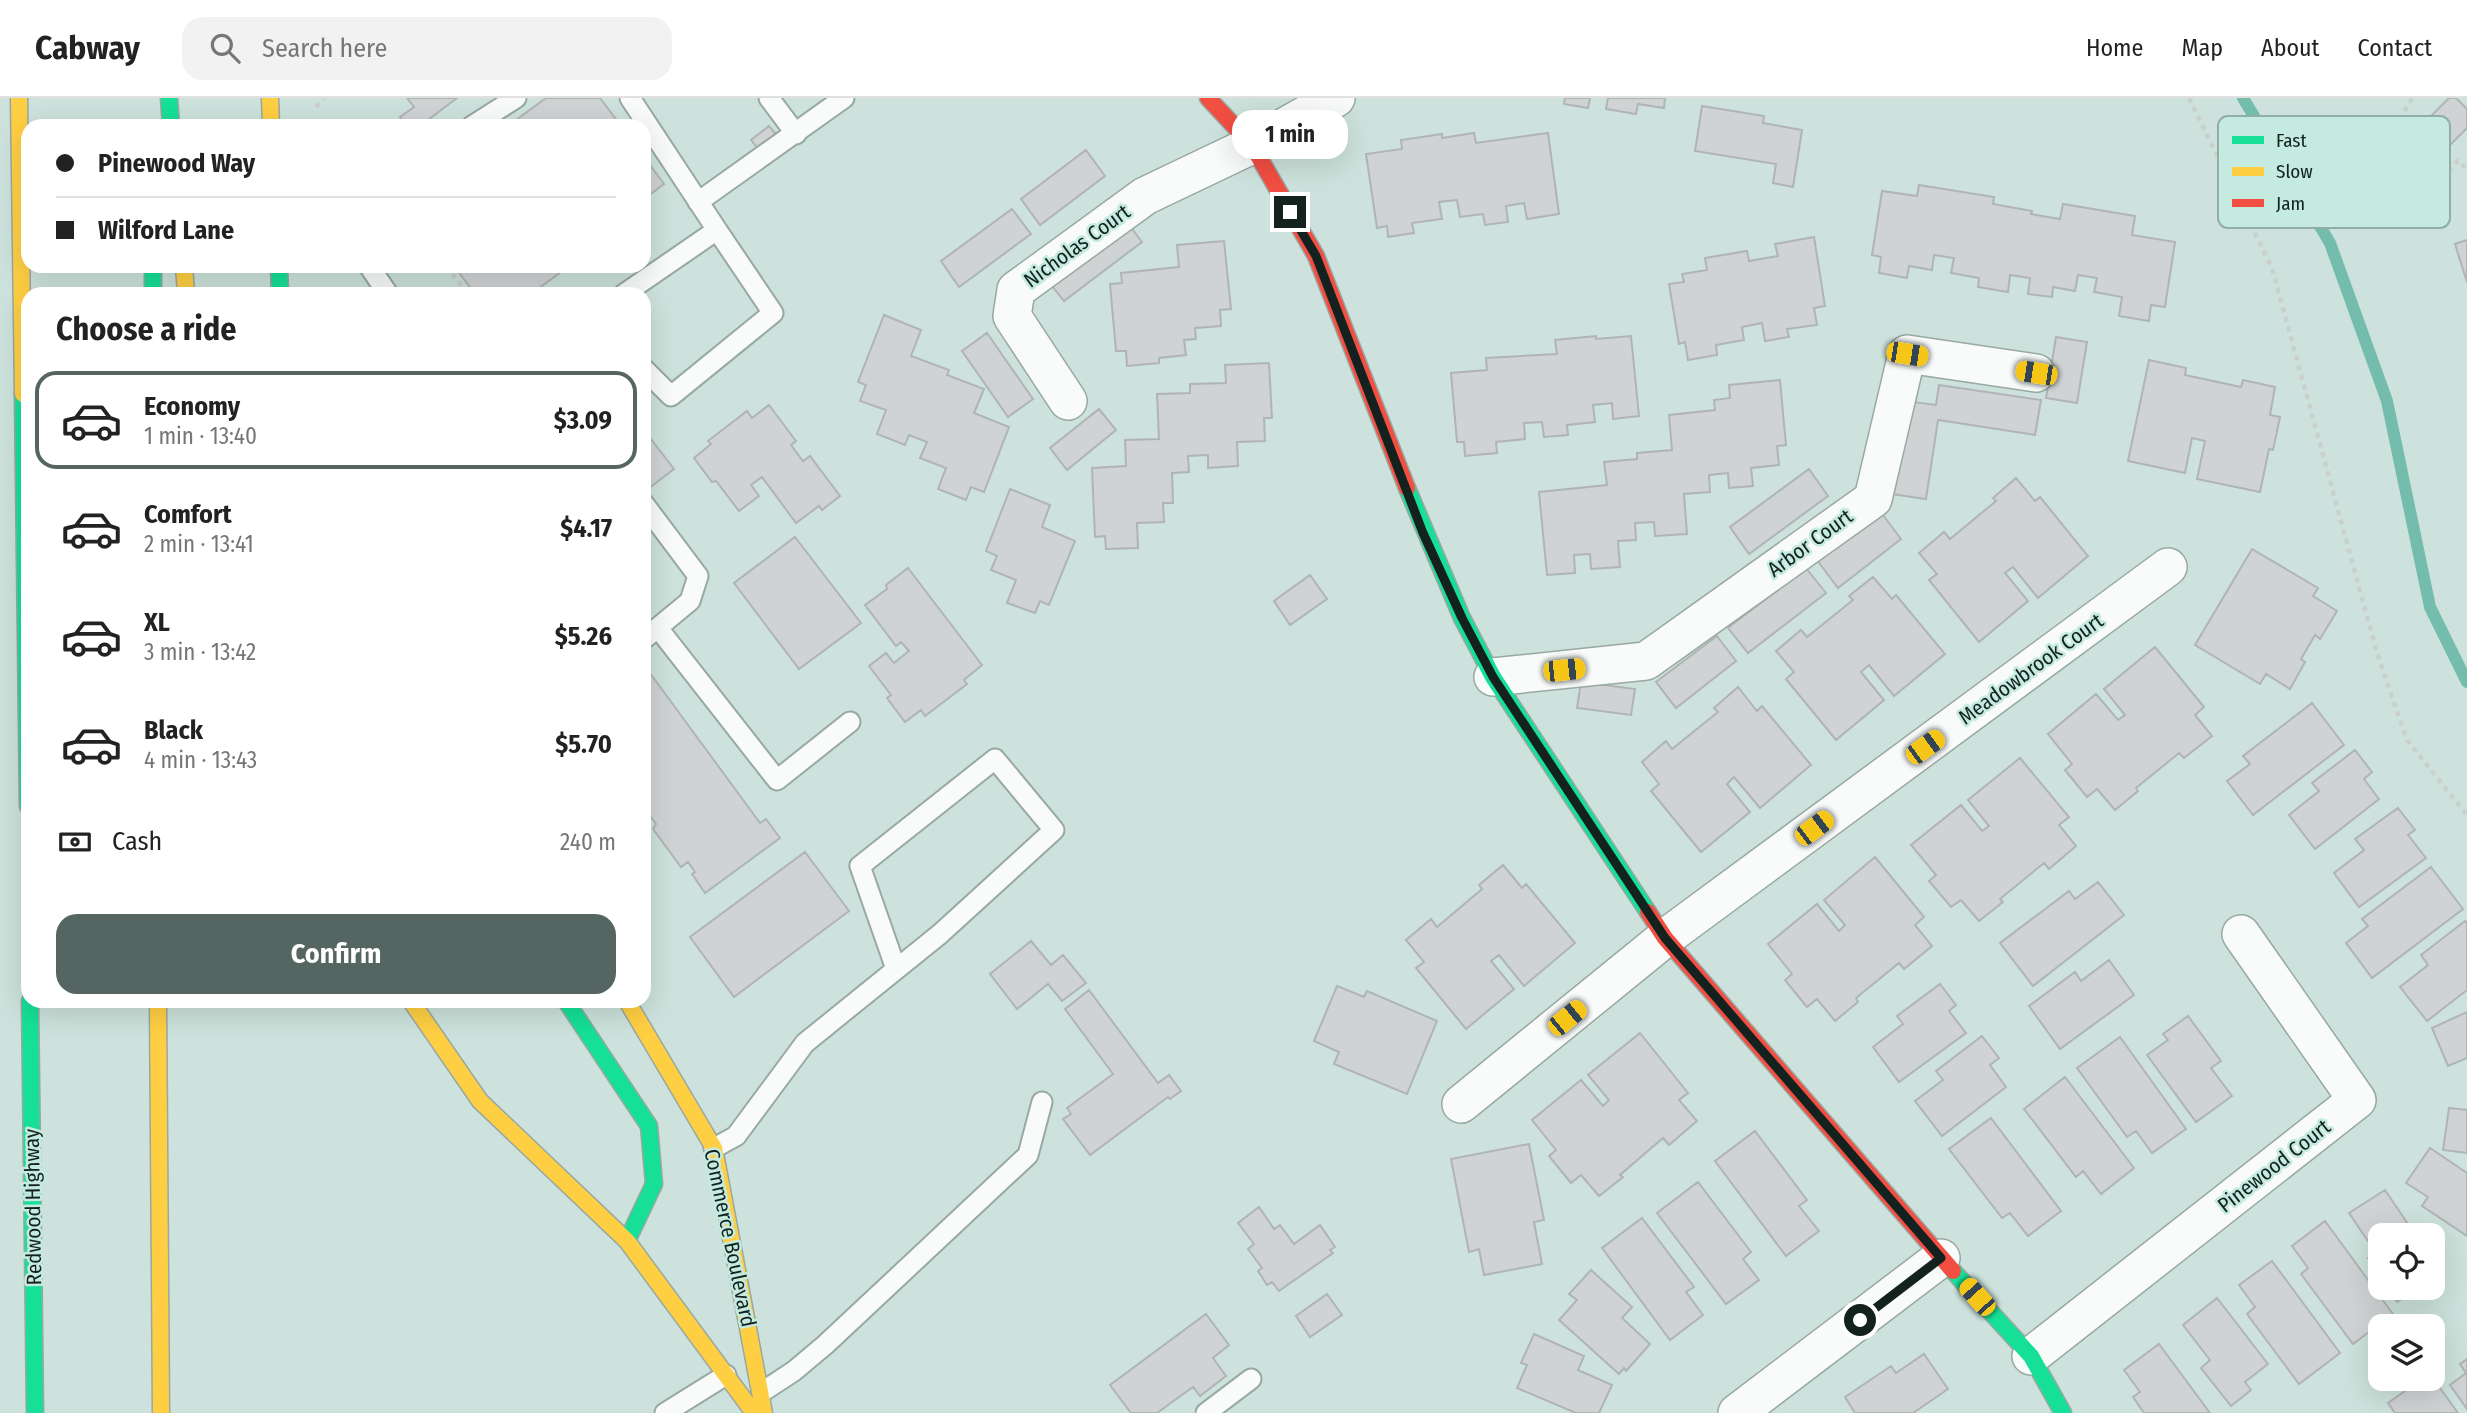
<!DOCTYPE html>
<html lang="en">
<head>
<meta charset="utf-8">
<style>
	body { margin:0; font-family:"Fira Sans Condensed",sans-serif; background:#f2f2f2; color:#222; height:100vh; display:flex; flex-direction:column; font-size:26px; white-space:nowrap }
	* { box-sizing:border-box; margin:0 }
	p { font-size:23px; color:#767676 }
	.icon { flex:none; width:38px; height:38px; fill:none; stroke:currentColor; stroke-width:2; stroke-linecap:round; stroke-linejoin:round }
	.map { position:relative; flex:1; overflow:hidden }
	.details { position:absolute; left:21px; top:189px; width:630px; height:721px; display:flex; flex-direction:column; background:#fff; border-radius:21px; box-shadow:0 7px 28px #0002 }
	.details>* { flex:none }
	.banner { position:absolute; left:21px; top:21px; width:630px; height:154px; border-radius:21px; box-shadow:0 7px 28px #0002; display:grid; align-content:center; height:154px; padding:0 35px; background:#fff }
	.fabs { position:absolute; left:2368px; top:1125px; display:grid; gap:14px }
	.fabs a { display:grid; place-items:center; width:77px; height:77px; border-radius:14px; background:#fff; box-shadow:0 7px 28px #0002; font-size:35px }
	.end { position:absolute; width:32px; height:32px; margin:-16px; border:9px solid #14221f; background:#fff; box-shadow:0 0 0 4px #fff }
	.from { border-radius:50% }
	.bubble { position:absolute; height:49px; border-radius:21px; background:#fff; box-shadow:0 7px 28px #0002; font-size:23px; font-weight:700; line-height:49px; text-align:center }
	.car { position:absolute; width:21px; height:42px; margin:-21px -10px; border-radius:9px; box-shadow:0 0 5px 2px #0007; background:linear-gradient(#f5c518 24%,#345 0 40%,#f5c518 0 76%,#345 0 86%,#f5c518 0) }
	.banner b { display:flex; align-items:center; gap:24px; height:66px; font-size:26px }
	.banner b+b { border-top:2px solid #e0e0e0 }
	.banner i { width:18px; height:18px; background:#222 }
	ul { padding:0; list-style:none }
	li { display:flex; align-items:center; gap:21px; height:98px; margin:0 14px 10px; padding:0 21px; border:4px solid transparent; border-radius:21px }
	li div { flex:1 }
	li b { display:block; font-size:26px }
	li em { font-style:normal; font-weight:700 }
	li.current { border-color:#556561 }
	li>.icon { width:63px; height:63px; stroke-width:1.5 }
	h2 { padding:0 35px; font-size:32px; line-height:84px }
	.pay { display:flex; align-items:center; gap:18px; height:77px; padding:0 35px; font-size:26px }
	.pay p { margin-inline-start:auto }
	.primary-button { display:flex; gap:14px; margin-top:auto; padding:14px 35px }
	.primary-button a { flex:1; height:80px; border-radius:21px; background:#556561; color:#fff; font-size:28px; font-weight:700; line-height:80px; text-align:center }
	header { display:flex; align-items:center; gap:42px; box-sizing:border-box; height:98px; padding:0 35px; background:#fff; border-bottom:2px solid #e0e0e0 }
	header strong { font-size:33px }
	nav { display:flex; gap:38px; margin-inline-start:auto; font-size:24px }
	.search { width:490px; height:63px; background:#f2f2f2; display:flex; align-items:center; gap:18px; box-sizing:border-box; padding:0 24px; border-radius:21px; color:#767676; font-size:26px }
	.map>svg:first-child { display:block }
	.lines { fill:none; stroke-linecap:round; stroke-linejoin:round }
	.stream { stroke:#74bcab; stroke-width:12 }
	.building { fill:#cfd3d4; stroke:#b0b4b5; stroke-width:2 }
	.lane-casing { stroke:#98a8a3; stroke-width:23 }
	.street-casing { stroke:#98a8a3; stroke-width:40 }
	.fast-casing { stroke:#98a8a3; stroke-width:19 }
	.slow-casing { stroke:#98a8a3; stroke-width:19 }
	.jam-casing { stroke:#98a8a3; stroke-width:19 }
	.path { stroke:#cad0ce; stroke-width:4.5; stroke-dasharray:5 5; stroke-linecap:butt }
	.lane { stroke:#f8fbfa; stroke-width:19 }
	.street { stroke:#f8fbfa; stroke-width:37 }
	.fast { stroke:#16e098; stroke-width:16 }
	.slow { stroke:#ffcf43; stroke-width:16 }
	.jam { stroke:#f24e42; stroke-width:16 }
	.route { stroke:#14221f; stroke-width:9 }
	.labels { text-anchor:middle; stroke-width:5; stroke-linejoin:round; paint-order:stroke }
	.street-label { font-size:21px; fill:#14221f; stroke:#c5eadf }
	.key { fill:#c5eadf; stroke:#90aea5; stroke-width:2 }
	.key-label { font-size:19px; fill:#14221f }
</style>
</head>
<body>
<header>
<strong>Cabway</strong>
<div class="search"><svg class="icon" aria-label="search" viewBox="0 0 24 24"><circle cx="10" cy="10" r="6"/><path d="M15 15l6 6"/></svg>Search here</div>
<nav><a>Home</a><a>Map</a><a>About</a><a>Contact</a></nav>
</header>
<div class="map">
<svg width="2467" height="1315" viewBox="0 0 2467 1315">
	<rect width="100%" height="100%" fill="#cde2dc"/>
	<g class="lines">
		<path class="stream" d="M2243,0L2330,145L2387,303L2430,509L2467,584"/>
	</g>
	<path class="building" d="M407,0H457L420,28H407L400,19L414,9Z
		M546,0H600L621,28H508Z
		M1565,0H1590L1588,10L1564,6Z
		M1608,0H1665L1664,10L1638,6L1636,16L1606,11Z
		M2449,0H2456L2467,11V30L2427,70L2403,46Z
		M1702,8L1764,18L1763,25L1802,32L1793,89L1773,85L1776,66L1695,53Z
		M769,28L780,41L762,56L751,42Z
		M1474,35L1476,45L1548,35L1559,116L1527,121L1524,105L1506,108L1508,124L1485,127L1483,116L1460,119L1457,102L1439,104L1442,121L1412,125L1414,135L1388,139L1387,128L1377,130L1366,56L1402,51L1401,42L1442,36V40Z
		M1086,52L1105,78L1040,127L1021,101Z
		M644,59L664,86L644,101Z
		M1919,87L1994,99L1993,106L2032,113L2031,116L2060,121L2063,106L2135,118L2132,137L2175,144L2165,209L2151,207L2149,223L2119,218L2122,199L2094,194L2097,180L2078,177L2075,193L2053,189L2052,199L2028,196L2030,180L2010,177L2008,194L1978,189L1979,180L1951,175L1954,160L1934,157L1932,172L1909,168L1907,180L1879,175L1881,159L1872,157L1882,93L1917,98Z
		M1012,111L1031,136L959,189L941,163Z
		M1124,120L1142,144L1064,203L1045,179Z
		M1814,139L1825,208L1814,210L1817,227L1787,231L1789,239L1765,243L1762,225L1742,229L1744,242L1716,247L1717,257L1688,262L1685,244L1679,246L1669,186L1684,184L1682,176L1707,172L1705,160L1747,153L1749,163L1778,158L1775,146Z
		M2467,142V184L2455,146Z
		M1224,143L1231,211L1220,212L1221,228L1195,230L1196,241L1184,242L1186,257L1159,260V265L1127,268L1126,253H1116L1110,186L1122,185L1121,175L1179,169L1177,147Z
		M454,168H569L531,196H475Z
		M884,217L921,232L911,258L949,272L947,277L984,291L974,315L1009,329L984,394L971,389L966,402L938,391L946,370L920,360L927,344L909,337L905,347L877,336L886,312L860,303L866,287L858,284Z
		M987,235L1033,301L1008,319L962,253Z
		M1596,238V241L1631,238L1639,318L1613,321L1612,305L1593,307L1595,324L1567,327L1568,337L1544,339L1542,324L1524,325L1525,341L1496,344L1497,355L1465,358L1464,344H1457L1451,275L1487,272L1486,260L1557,256L1555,242Z
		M2056,239L2087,244L2077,305L2046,300Z
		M2149,262L2186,270L2185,277L2241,289L2243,282L2275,289L2270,317L2280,319L2273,352L2269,351L2260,394L2197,381L2205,343L2192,340L2185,375L2128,363Z
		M1269,265L1272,320H1264L1265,343L1237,344L1238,368L1208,370V357L1188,358L1189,374L1172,375L1173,405H1163L1164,424L1137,425L1138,450L1106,451L1105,438L1095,439L1092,370L1126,368L1125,342L1159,341L1157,296L1190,295V286L1226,285L1225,267Z
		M1780,282L1786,347L1777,348L1779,367L1751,370L1753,388L1729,390L1728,375L1709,377L1710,394L1684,396L1687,436L1655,438L1654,424L1635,425L1636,442L1618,443L1620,469L1591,471L1590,456L1574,457L1575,475L1547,477L1539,394L1607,387L1604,364L1637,361V355L1672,352L1669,317L1715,312L1714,302L1730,300L1729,287Z
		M1939,287L2041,302L2035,337L1938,322L1926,401L1891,396L1905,303L1936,307Z
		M769,307L796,343L791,347L803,363L810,358L840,398L822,412L819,408L796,425L762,379L751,387L759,398L739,413L716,383L712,384L694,360L711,346L708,343L747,313L752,320Z
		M1099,311L1116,332L1067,372L1050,350Z
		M644,332L674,371L644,394Z
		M1809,371L1828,398L1749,456L1730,429Z
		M2016,380L2035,403L2040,399L2088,458L2038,500L2013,469L2005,475L2028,503L1979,544L1929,482L1937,476L1919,455L1944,434L1950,441L1996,403L1993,400Z
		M1010,391L1050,407L1042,429L1075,443L1049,507L1040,503L1035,515L1007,505L1016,482L991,472L997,458L986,453Z
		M1880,413L1901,441L1838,490L1817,462Z
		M795,439L861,525L799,571L734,485Z
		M2252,451L2318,490L2313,498L2337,513L2320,541L2315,537L2301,561L2305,564L2290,591L2266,576L2260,586L2195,547Z
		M908,470L982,567L964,582L967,586L925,618L921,612L905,624L887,600L891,597L869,568L886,555L894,565L909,553L901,544L896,548L865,507L887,491L886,487Z
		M1806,470L1826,495L1748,555L1728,530Z
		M1310,477L1327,501L1290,527L1274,503Z
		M1873,479L1892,501L1896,497L1945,556L1894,598L1869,567L1861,574L1884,602L1836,642L1786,581L1794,574L1776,553L1801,532L1807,539L1853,502L1849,498Z
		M1717,538L1736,563L1676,610L1656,584Z
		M2155,549L2204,609L2195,617L2212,638L2184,660L2179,655L2136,690L2138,693L2115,712L2097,691L2087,699L2065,672L2072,666L2048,636L2096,596L2118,622L2125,617L2104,591Z
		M644,567L760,725L766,721L780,740L705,795L692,776L695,774L688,764L681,769L653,731L656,726L651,719L647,721L644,717Z
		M1581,584L1635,591L1631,617L1577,610Z
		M1738,589L1757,613L1762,608L1811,667L1760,710L1734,679L1727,686L1750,714L1701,754L1651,693L1659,686L1642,664L1666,643L1672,651L1718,614L1714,610Z
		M2312,605L2344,647L2253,717L2227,683L2250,666L2243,658Z
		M2355,652L2372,674L2364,681L2379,701L2315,751L2289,717L2319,693L2312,685Z
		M2020,660L2069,719L2059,727L2076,748L2049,771L2044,765L2000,801L2003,804L1979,823L1961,802L1951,809L1929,783L1936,777L1911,747L1961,707L1982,733L1989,728L1968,702Z
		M2398,710L2415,732L2408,737L2426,760L2359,809L2334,775L2364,752L2355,741Z
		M805,754L849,813L734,899L690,839Z
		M1875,759L1924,819L1915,827L1932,848L1904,871L1899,865L1856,900L1858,904L1835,923L1817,901L1807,909L1785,882L1792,876L1768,846L1817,806L1839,833L1845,827L1824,802Z
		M1503,767L1522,790L1526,786L1575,845L1524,888L1499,857L1491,863L1514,891L1466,931L1416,870L1424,864L1406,842L1431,821L1437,829L1482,791L1479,787Z
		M2431,769L2463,811L2372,880L2346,845L2368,828L2362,821Z
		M2098,784L2124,817L2033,888L2000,845L2069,793L2075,801Z
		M2465,823L2467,825V892L2427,923L2400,889L2428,867L2421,857Z
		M1031,843L1051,867L1063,857L1086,885L1062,903L1048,886L1017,911L990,876Z
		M2109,862L2134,897L2060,951L2029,908L2075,874L2081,883Z
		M1940,886L1956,907L1949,913L1966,935L1899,984L1873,949L1903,926L1897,918Z
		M1337,888L1364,899L1367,893L1437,923L1407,996L1334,966L1339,954L1314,943Z
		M1089,892L1158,985L1169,977L1181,993L1170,1001L1168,999L1090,1057L1063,1021L1071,1016L1067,1010L1113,976L1065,911Z
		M2467,914V960L2448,968L2432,930Z
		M2188,918L2221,963L2211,970L2232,998L2196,1024L2147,957L2168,942L2163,936Z
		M1640,935L1688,995L1679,1002L1697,1023L1669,1047L1663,1040L1620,1077L1623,1079L1599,1098L1581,1077L1571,1085L1549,1058L1556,1052L1532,1022L1581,982L1603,1008L1609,1002L1588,977Z
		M1982,938L1999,960L1990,967L2006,989L1942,1038L1915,1003L1943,982L1936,973Z
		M2120,939L2186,1031L2152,1055L2136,1033L2127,1039L2077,970Z
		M2065,979L2134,1070L2101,1096L2083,1073L2076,1079L2024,1011Z
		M2449,1010L2467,1012V1055L2443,1052Z
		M1991,1020L2061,1113L2028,1138L2010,1115L2002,1120L1949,1051Z
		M1755,1033L1807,1102L1799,1108L1819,1133L1786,1158L1715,1063Z
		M1529,1046L1544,1122L1534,1124L1542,1166L1484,1177L1479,1151L1469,1154L1451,1061Z
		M2430,1050L2467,1075V1138L2422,1108L2428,1099L2406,1085Z
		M1698,1084L1751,1154L1743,1161L1759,1182L1726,1206L1657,1115Z
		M2385,1092L2416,1138H2380V1178L2368,1160L2376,1155L2349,1115Z
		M1259,1109L1274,1131L1280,1127L1294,1146L1320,1127L1335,1149L1330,1152L1333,1155L1279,1193L1272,1184L1267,1187L1258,1173L1262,1170L1248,1151L1254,1146L1238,1125Z
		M1642,1120L1694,1189L1686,1194L1703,1217L1670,1242L1602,1150Z
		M2325,1123L2393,1216L2353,1246L2301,1176L2308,1170L2292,1148Z
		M2272,1163L2340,1255L2299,1286L2247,1216L2255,1209L2239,1187Z
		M1591,1172L1632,1209L1622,1220L1650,1246L1626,1273L1624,1270L1619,1276L1559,1222L1577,1202L1569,1196Z
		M2388,1190H2403L2400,1192L2405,1199L2397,1204Z
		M1327,1196L1342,1217L1310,1239L1296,1218Z
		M2217,1200L2268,1266L2245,1284L2251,1292L2231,1308L2201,1270L2210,1262L2183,1227Z
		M1206,1216L1229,1247L1213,1260L1226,1278L1200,1298L1193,1289L1157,1315H1131L1110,1287Z
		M1534,1236L1584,1258L1578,1272L1612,1287L1599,1315H1576L1517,1290L1527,1267L1521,1265Z
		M2159,1246L2210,1315H2144L2133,1299L2140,1294L2124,1272Z
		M1924,1256L1948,1291L1913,1315H1855L1845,1299L1891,1268L1896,1275Z
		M2467,1261V1311L2450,1287L2466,1275L2460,1266Z
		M2432,1279L2458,1315H2395L2388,1305L2422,1281Z"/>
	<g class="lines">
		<defs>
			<path id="lane" d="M630,0L717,132
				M769,0L796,36
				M472,28L516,0
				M698,104L844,0
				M369,168L388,196
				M624,196L717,132L773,215L671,298L644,271
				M644,406L698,478L690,503L644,541
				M658,530L777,682L850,624
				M714,1050L736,1038L805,945L940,836L1054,732L995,661L860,768L896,871
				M762,1294L794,1273L825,1247L1028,1057L1042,1004
				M665,1315L726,1277
				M1206,1315L1251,1281"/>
			<path id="street" d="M1068,303L1012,218L1016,192L1145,98L1252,47L1336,0
				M1493,579L1646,563L1873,401L1907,256L2036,275
				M1461,1006L1665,840L2168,469
				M2031,1258L2357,1002L2241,836
				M1737,1315L1941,1160"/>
			<path id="fast" d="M169,0L171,28
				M153,168V196
				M279,168L280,196
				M23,296L28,708
				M1407,390L1462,520L1493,579L1648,814
				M30,903L35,1315
				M566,903L649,1028L654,1086L627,1143
				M1953,1173L2031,1258L2063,1315"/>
			<path id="slow" d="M19,0L23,296
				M270,0L271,28
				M184,168L186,196
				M158,903L161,1315
				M411,903L480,1003L627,1143
				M627,903L714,1050L764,1315
				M627,1143L754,1315"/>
			<path id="jam" d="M1208,0L1252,47L1316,158L1407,390
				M1648,814L1665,840L1953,1173"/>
		</defs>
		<use href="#lane" class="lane-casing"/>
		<use href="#street" class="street-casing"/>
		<use href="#fast" class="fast-casing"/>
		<use href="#slow" class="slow-casing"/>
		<use href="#jam" class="jam-casing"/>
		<path class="path" d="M2189,0L2272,170L2377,555L2407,642L2467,717
			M2412,0L2398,25L2391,45L2406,75L2444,80L2458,62L2467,72
			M316,9L324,0
			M446,168L468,196"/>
		<use href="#lane" class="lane"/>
		<use href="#street" class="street"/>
		<use href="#fast" class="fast"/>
		<use href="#slow" class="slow"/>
		<use href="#jam" class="jam"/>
	</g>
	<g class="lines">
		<path class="route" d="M1290,114L1316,158L1423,435L1462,520L1493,579L1665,840L1941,1160L1860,1222"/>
	</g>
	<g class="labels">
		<g class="street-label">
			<text transform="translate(1077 148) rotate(-36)" y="7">Nicholas Court</text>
			<text transform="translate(1810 445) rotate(-36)" y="7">Arbor Court</text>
			<text transform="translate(2031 571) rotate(-36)" y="7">Meadowbrook Court</text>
			<text transform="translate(2274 1068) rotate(-38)" y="7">Pinewood Court</text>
			<text transform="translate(33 1109) rotate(-91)" y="7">Redwood Highway</text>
			<text transform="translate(730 1140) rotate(78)" y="7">Commerce Boulevard</text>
		</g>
	</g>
	<rect x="2218" y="18" width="232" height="112" rx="10" class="key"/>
	<rect x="2232" y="38" width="32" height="8" fill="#16e098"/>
	<rect x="2232" y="69" width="32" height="9" fill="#ffcf43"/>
	<rect x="2232" y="101" width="32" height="8" fill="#f24e42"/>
	<g class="key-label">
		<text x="2276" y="49">Fast</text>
		<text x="2276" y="80">Slow</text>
		<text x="2276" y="112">Jam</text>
	</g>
</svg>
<div class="fabs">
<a><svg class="icon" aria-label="locate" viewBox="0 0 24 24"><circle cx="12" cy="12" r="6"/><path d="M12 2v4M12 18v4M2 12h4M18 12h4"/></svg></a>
<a><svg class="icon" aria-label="layers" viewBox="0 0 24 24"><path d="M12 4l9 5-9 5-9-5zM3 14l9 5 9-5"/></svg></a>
</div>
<i class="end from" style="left:1860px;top:1222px"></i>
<i class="end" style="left:1290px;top:114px"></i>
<div class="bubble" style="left:1232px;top:12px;width:116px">1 min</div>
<i class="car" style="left:1907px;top:256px;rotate:99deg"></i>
<i class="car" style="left:2036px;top:275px;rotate:279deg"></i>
<i class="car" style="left:1564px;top:572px;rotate:84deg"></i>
<i class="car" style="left:1925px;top:649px;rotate:54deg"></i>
<i class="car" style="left:1814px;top:730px;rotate:53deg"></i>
<i class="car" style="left:1567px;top:920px;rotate:51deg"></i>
<i class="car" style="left:1977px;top:1199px;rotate:318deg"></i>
<div class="banner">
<b><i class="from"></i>Pinewood Way</b>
<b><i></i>Wilford Lane</b>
</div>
<section class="details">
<h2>Choose a ride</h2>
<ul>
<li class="current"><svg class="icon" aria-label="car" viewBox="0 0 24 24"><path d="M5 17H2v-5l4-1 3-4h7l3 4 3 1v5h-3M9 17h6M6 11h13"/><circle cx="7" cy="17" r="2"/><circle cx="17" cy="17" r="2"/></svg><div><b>Economy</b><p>1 min · 13:40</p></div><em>$3.09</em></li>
<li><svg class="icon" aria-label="car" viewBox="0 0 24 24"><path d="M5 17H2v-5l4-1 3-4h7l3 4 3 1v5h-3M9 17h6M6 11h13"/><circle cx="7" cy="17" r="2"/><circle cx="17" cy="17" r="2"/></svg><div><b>Comfort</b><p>2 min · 13:41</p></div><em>$4.17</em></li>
<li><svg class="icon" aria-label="car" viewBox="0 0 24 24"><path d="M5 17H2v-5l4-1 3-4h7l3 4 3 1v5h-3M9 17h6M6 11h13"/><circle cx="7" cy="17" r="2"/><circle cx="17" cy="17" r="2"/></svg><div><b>XL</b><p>3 min · 13:42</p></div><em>$5.26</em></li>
<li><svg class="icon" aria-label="car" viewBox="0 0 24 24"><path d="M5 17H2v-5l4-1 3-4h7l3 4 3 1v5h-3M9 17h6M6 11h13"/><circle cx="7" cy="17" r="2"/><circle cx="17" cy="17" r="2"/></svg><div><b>Black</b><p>4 min · 13:43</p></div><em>$5.70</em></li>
</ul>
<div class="pay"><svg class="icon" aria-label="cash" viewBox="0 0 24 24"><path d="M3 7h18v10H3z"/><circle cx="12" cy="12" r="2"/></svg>Cash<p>240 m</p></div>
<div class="primary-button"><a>Confirm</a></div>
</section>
</div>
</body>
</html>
